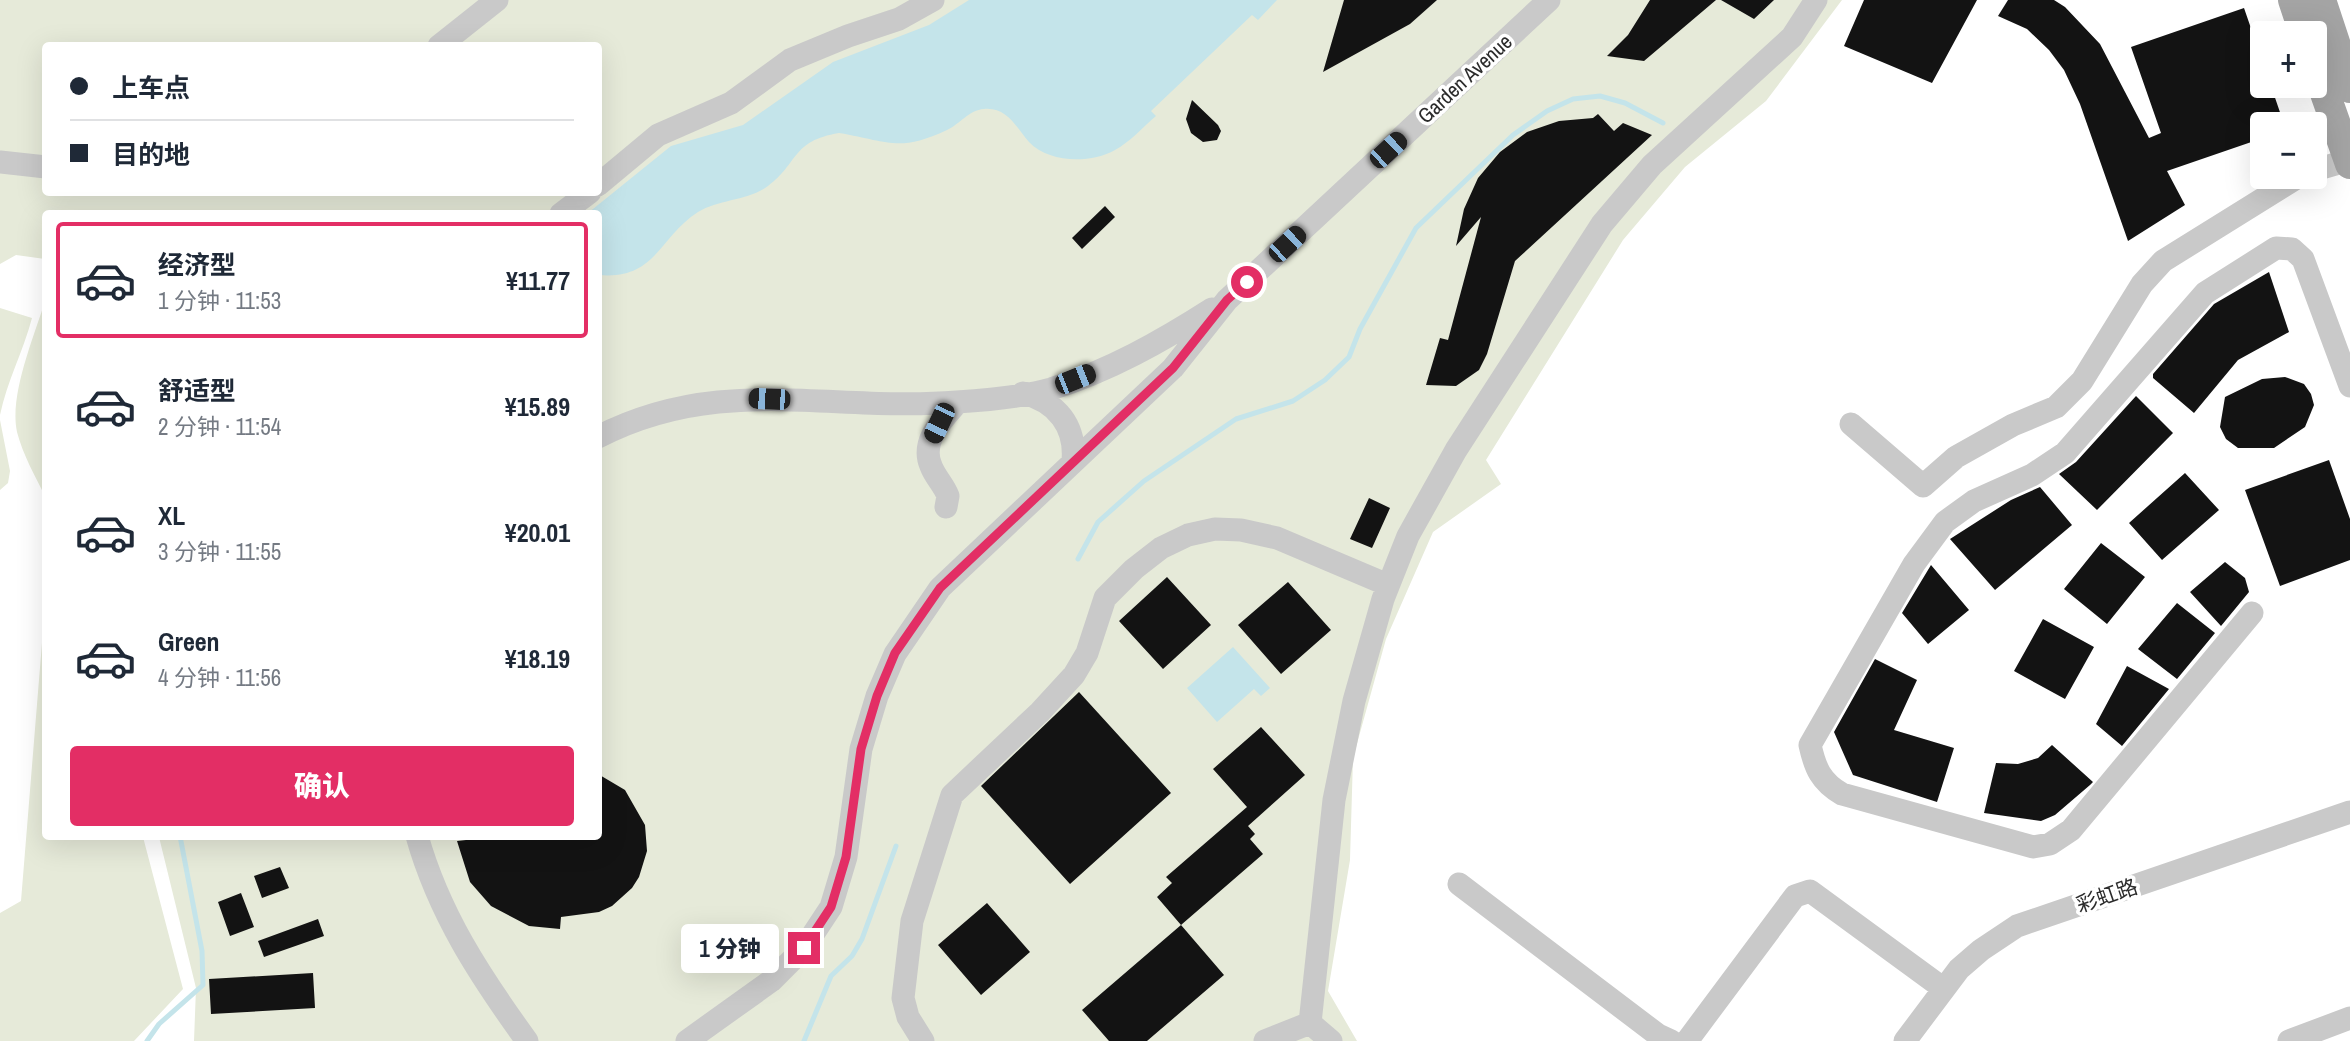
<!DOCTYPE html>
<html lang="zh">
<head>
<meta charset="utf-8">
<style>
	body { margin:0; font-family:"Archivo Narrow","Noto Sans SC",sans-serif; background:#f6f6f7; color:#1f2937; height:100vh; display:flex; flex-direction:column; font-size:26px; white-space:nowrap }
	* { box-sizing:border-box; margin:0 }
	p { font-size:23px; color:#747a83 }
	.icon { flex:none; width:38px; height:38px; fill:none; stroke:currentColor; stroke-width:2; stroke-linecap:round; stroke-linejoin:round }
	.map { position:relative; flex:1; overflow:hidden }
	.side { position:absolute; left:42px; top:210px; width:560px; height:630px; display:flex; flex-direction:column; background:#fff; border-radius:7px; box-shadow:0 7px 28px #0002 }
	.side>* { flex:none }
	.guide { position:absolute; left:42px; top:42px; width:560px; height:154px; border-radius:7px; box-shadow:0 7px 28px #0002; display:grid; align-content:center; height:154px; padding:0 28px; background:#fff }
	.tools { position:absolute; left:2250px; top:21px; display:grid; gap:14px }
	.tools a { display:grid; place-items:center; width:77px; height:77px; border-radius:7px; background:#fff; box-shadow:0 7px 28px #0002; font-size:35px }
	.end { position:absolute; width:32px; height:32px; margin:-16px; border:9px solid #e32e65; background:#fff; box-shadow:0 0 0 4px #fff }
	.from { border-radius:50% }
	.bubble { position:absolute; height:49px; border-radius:7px; background:#fff; box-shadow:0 7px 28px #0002; font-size:23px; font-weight:800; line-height:49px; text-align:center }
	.car { position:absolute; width:21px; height:42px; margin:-21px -10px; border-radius:9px; box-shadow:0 0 5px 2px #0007; background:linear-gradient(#222 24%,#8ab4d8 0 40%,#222 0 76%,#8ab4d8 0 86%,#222 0) }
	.guide b { display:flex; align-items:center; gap:24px; height:66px; font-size:26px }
	.guide b+b { border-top:2px solid #e0e1e3 }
	.guide i { width:18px; height:18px; background:#1f2937 }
	ul { padding:12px 0 0; list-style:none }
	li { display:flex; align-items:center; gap:21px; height:116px; margin:0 14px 10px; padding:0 14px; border:4px solid transparent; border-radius:7px }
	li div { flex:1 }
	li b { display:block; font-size:26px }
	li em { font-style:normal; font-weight:800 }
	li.active { border-color:#e32e65 }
	li>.icon { width:63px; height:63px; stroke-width:1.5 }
	.action { display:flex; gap:14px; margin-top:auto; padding:14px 28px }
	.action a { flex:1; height:80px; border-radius:7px; background:#e32e65; color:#fff; font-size:28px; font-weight:800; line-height:80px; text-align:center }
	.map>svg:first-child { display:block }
	.green { fill:#e6ead9; fill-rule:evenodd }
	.water { fill:#c4e4ea }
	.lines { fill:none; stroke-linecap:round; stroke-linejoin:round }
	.stream { stroke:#c4e4ea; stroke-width:5 }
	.building { fill:#131313 }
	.minor { stroke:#c9c9c9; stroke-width:23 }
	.major { stroke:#a4a4a4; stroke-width:30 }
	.route { stroke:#e32e65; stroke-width:9 }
	.labels { text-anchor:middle; stroke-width:7; stroke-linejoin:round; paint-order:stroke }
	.street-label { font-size:21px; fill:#2c2c2c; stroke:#fff }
</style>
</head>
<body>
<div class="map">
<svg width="2350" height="1041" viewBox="0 0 2350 1041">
	<rect width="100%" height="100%" fill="#fff"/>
	<path class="green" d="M0,0H1842L1766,101L1685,167L1623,240L1486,460L1501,484L1433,532L1386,639L1353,758L1350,860L1328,991L1357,1041H194L196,988L159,837L598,836V214H46L45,259L16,255L0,264ZM46,46H598V192H46Z
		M45,301L46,496H45C35,476 23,455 17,432C9,395 34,337 45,301Z
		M0,308L32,318C23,352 7,381 0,415Z
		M0,420L10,471L8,483L0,490Z
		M45,606L46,836L143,837L183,989L134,1041H0V913L21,901Z"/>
	<path class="water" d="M969,0H1277L1258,20L1252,15L1151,111L1156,116C1143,127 1130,142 1115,150C1090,164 1049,163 1029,142C1016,127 1007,107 984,109C969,110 960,124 947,130C898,153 888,141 839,133C791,141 799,163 768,186C748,201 719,199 698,212C659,237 656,280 599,275L598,214L588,213L671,146L743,125L833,62L929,25Z
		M1233,647L1270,688L1261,696L1254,689L1217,722L1187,688Z"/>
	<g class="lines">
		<path class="stream" d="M1078,559L1098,522L1144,481L1236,419L1293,401L1325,380L1349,357L1360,329L1416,228L1513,135L1547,111L1573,99L1600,96L1625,103L1663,123
			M147,1041L159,1024L203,985L202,951L180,836
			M804,1041L831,976L852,956L862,939L896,846"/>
	</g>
	<path class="building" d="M1344,0H1437L1410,24L1323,72Z
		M1650,0H1716L1644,61L1607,56L1628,35Z
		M1721,0H1774L1754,19Z
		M1864,0H1977L1932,83L1844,46Z
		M2008,0H2054L2065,7L2100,44L2149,138L2161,133L2131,47L2244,8L2263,63V86H2271L2284,124H2263V138L2167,171L2185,205L2128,241L2080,104L2064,70L2049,50L2027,29L1998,16Z
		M1192,100L1218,125L1221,131L1217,140L1203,142L1191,133L1186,119Z
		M1598,114L1614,131L1623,123L1652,135L1515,261L1487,354L1479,370L1456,386L1426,385L1440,338L1448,340L1481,217L1456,246L1464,209L1478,178L1500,152L1527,132L1559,121L1593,118Z
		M1105,206L1115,217L1082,249L1072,238Z
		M2269,272L2289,332L2238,360L2194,413L2153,378V374L2214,304Z
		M2285,377L2304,384L2311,394L2314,405L2305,427L2274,448H2238L2226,439L2220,427L2225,397L2262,379Z
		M2136,396L2173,433L2097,510L2059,474L2076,462Z
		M2329,460L2350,519V560L2280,586L2245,490Z
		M2185,473L2219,510L2162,560L2129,523Z
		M2040,487L2072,525L1995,590L1950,539L2011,500Z
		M1369,498L1390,508L1372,548L1350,539Z
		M2101,543L2145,577L2107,624L2064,589Z
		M2225,562L2245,578L2249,592L2221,626L2190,592Z
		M1931,565L1969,610L1928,644L1902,613Z
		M1167,577L1211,625L1163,669L1119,621Z
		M1288,582L1331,630L1281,674L1238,625Z
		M2177,603L2215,633L2177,679L2138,649Z
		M2043,619L2094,647L2065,699L2014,671Z
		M1875,659L1917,680L1894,730L1954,748L1937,802L1853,775L1834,732Z
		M2127,666L2169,689L2122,746L2096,724Z
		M1079,692L1171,793L1070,884L981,786Z
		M1261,727L1305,775L1248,826L1255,834L1250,839L1263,854L1181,925L1157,897L1172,883L1166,877L1247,807L1213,769Z
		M2052,745L2093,782L2090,785L2055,815L2041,821L1984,813L1996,763L2018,764L2038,758Z
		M598,774L625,790L645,825L647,851L639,877L632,888L612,906L599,912L561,917L560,929L529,926L491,906L470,882L457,841L502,836H598Z
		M280,867L289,888L262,898L254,876Z
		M241,893L254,927L230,936L218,902Z
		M987,903L1030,952L981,995L938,945Z
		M318,919L324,936L264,957L258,941Z
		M1181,925L1224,975L1147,1041H1109L1082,1010Z
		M313,973L315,1008L211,1014L209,979Z"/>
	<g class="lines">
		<path class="minor" d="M439,46L497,0
			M0,162L46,167
			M2315,170L2349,160
			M598,185L658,135L731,103L790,60L848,36L899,19L933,0
			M561,214L590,192
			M1023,393C1057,402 1076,426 1073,461
			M1851,424L1923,486L1956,457L2013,425L2056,407L2082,381L2142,284L2163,261L2298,177
			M598,437C720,374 829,412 957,402C987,400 1023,397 1051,389C1109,371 1162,341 1212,309
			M946,507L948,496C944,485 935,477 931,466C920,441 943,419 958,402
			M2252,613L2071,830L2050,844L2033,847L1842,794C1821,782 1815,768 1810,745L1914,564L1945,522L1974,501L2032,475L2065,453L2205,293L2276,248L2292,249L2303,259L2350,386
			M417,836C439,914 480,976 527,1041
			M1459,884L1658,1035L1671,1041
			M1310,1023L1334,800L1354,701L1383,599L1408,536L1456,450L1602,224L1652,165L1792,37L1816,0
			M1310,1023L1331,1041
			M687,1041L771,981L804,948L831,907L846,857L861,749L877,696L895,654L940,588L1173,368L1227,300L1549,0
			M923,1041L908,1017L903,998L912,921L952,795L1040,712L1074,675L1087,653L1105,598L1134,569L1161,548L1188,535L1215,529L1241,530L1277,538L1388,585
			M1265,1041L1310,1023
			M1687,1041L1795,896L1810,891L1944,989
			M1905,1041L1959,969L1981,950L2017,926L2350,812
			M2289,1041L2350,1018"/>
		<path class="major" d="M2293,0L2304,33
			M2321,0L2350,88
			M2315,65L2350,164"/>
	</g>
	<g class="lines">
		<path class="route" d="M804,948L831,907L846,857L861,749L877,696L895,653L940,588L1173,368L1227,300L1247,282"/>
	</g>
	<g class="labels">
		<g class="street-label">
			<text transform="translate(1465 79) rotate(-43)" y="7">Garden Avenue</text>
			<text transform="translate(2107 896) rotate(-19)" y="7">彩虹路</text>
		</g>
	</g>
</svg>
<div class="tools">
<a>+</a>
<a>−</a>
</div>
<i class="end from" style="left:1247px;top:282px"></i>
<i class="end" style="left:804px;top:948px"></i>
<div class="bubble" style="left:681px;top:924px;width:98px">1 分钟</div>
<i class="car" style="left:1388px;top:150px;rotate:47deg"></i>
<i class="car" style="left:1287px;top:244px;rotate:47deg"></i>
<i class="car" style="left:1075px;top:379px;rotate:68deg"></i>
<i class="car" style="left:769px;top:399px;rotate:272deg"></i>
<i class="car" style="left:939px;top:423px;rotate:205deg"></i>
<div class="guide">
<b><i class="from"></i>上车点</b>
<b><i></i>目的地</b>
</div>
<section class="side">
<ul>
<li class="active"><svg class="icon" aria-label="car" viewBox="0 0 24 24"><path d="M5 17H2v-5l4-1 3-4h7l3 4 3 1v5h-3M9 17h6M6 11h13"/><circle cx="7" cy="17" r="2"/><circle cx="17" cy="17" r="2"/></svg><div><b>经济型</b><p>1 分钟 · 11:53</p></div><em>¥11.77</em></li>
<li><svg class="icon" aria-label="car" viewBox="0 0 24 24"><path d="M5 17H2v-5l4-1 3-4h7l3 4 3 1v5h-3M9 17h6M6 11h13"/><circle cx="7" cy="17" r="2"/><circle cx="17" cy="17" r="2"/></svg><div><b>舒适型</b><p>2 分钟 · 11:54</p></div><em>¥15.89</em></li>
<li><svg class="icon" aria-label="car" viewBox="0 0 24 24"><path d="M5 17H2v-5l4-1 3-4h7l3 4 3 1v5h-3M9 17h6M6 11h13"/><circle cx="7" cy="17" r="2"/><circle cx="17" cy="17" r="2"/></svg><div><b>XL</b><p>3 分钟 · 11:55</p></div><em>¥20.01</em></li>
<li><svg class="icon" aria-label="car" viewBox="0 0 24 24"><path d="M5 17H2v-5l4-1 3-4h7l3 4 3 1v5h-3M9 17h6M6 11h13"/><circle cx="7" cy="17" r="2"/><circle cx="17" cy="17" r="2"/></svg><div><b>Green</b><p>4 分钟 · 11:56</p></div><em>¥18.19</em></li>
</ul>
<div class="action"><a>确认</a></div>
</section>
</div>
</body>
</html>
